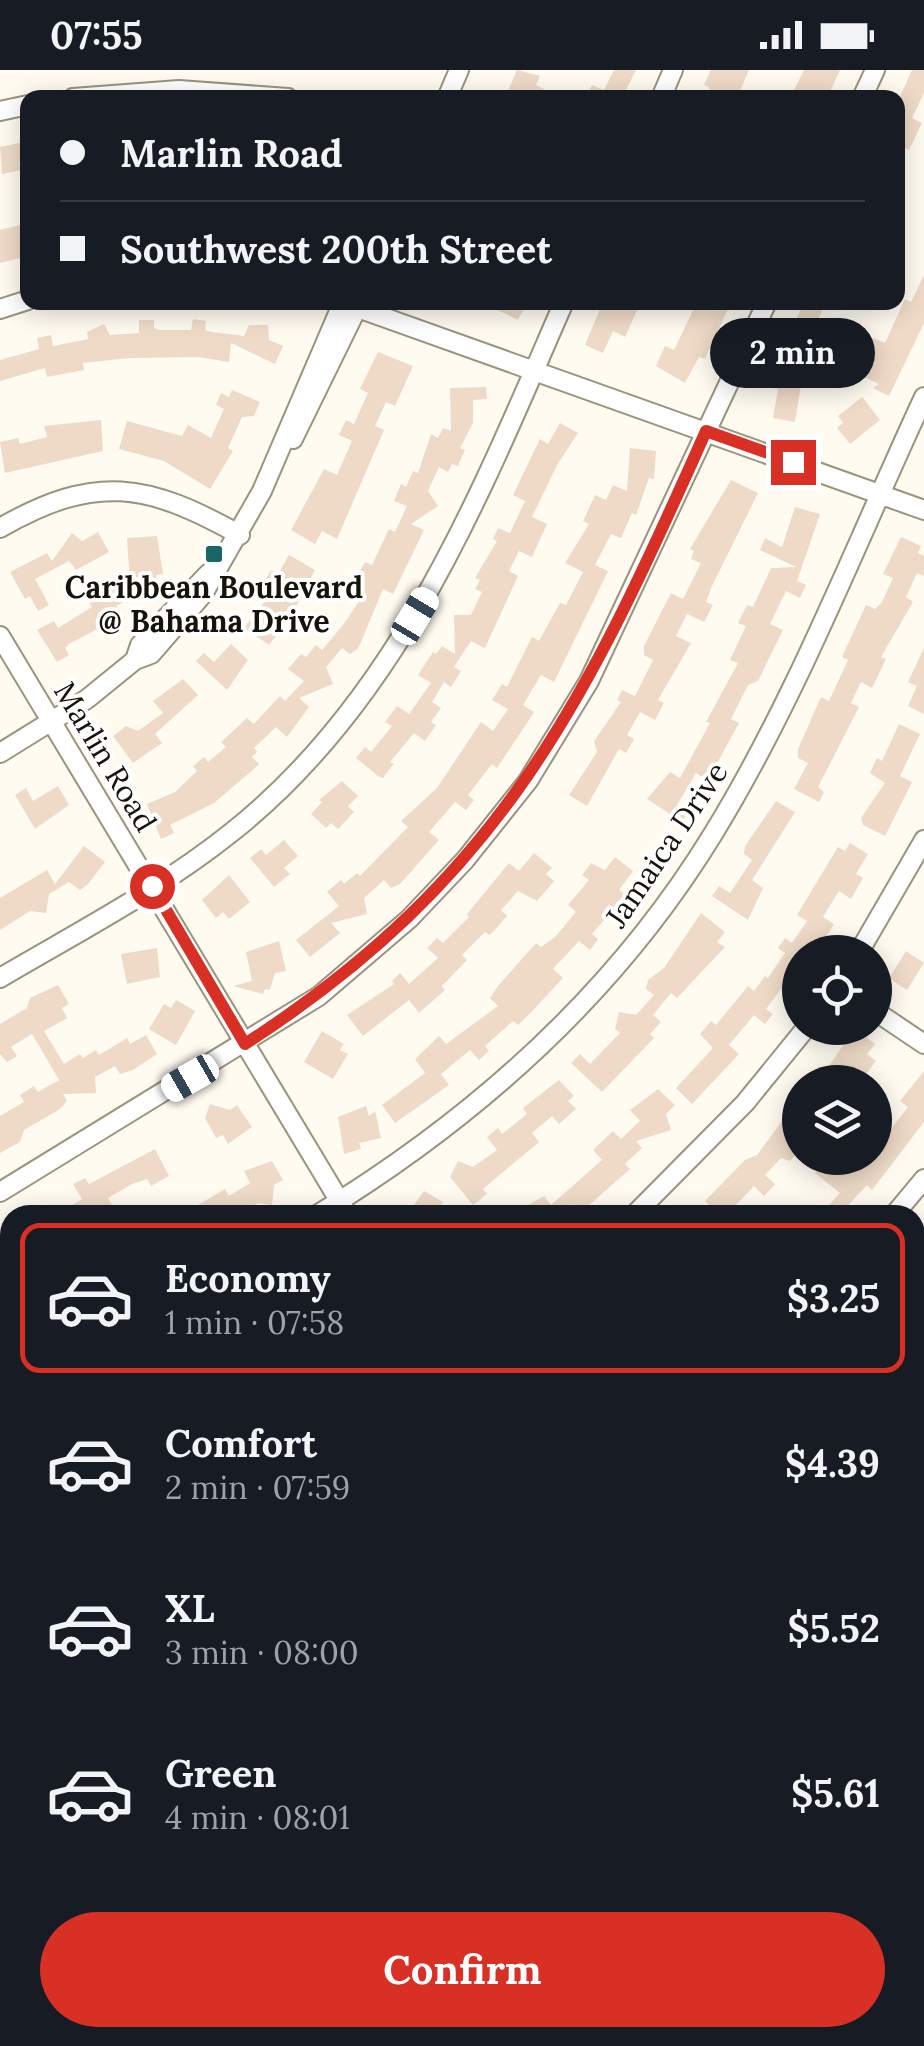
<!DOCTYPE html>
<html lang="en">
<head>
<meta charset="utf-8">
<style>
	body { margin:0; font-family:Lora,serif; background:#242831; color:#f1f3f6; height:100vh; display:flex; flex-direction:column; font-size:38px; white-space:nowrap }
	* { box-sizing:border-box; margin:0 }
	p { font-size:32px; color:#9ea1a6 }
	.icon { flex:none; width:55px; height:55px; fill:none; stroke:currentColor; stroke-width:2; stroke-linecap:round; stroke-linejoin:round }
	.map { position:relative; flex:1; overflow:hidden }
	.side { position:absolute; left:0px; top:1135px; width:925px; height:842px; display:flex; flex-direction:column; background:#171b24; border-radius:30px 30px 0 0; box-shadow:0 5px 25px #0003 }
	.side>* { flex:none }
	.guide { position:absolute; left:20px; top:20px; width:885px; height:220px; border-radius:20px; box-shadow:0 5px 25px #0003; display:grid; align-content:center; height:220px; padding:0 40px; background:#171b24 }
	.tools { position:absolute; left:782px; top:865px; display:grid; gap:20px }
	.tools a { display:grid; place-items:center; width:110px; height:110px; border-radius:50%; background:#171b24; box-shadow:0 5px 25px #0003; font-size:50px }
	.end { position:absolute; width:45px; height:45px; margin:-22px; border:12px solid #d93025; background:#fff; box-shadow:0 0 0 5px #fff }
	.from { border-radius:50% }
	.bubble { position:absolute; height:70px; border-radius:35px; background:#171b24; box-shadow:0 5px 25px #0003; font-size:32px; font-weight:800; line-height:70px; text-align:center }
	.car { position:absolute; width:30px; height:60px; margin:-30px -15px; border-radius:12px; box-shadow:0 0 8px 2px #0007; background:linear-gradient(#fff 24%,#345 0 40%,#fff 0 76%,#345 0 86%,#fff 0) }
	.guide b { display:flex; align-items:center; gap:35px; height:95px; font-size:38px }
	.guide b+b { border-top:2px solid #363941 }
	.guide i { width:25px; height:25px; background:#f1f3f6 }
	ul { padding:18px 0 0; list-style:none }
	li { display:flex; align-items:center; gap:30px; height:150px; margin:0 20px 15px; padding:0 20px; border:5px solid transparent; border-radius:20px }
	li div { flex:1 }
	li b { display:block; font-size:38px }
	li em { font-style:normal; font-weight:800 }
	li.active { border-color:#d93025 }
	li>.icon { width:90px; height:90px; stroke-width:1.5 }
	.action { display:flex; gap:20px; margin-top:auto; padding:20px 40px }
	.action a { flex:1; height:115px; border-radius:60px; background:#d93025; color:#fff; font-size:40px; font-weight:800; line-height:115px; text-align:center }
	.status { display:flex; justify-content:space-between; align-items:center; height:70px; padding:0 50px; background:#171b24; direction:ltr }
	.status svg { height:28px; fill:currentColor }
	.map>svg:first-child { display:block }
	.building { fill:#eedac7 }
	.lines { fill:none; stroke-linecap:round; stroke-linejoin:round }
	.minor-casing { stroke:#9c937d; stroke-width:22 }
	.minor { stroke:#fff; stroke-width:18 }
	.route { stroke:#d93025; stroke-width:12 }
	.poi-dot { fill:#186665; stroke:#fff; stroke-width:4 }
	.labels { text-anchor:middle; stroke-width:8; stroke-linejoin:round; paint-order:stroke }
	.poi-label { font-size:30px; font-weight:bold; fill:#16130a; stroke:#fff }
	.street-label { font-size:30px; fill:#16130a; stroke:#fff }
</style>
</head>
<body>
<div class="status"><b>07:55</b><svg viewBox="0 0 49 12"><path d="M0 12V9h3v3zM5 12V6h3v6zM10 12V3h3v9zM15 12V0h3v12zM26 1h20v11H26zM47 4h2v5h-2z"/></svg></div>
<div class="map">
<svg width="924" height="1976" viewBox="0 0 924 1976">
	<rect width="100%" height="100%" fill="#fffbf1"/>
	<path class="building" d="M517,0L540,6L536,15L544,19L540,28H505Z
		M614,0H636L622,28H586L592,15L604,20Z
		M711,0H749L737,28L707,25L710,18L704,15Z
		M804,0H840L827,28H805L793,22Z
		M912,0H924V23L912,48L922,53L909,80L898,75V31Z
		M28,71V92L19,94L21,100L2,104L0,77Z
		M28,153V186L0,193V160Z
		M924,205V253L889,326L873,318L879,314L856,303L873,268L885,273L905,229L911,232Z
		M481,232H517L525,236L518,250Z
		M603,232H641L625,267L613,261L603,283L585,275Z
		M697,232H731L705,289L699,287L685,313L656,296L665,276L674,280Z
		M804,232H826L808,272L823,278L818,289L804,283L799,292L781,284Z
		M193,249L206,251L205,260L212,262L244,266L249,255H268L269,270L283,276L275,294L231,273L229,292L198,287L130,288L83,293L84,300L47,307L45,298L0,311V290L39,279L37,268L51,265L53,276L88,269L87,262L104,254L110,265L139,263V250H154V258L159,260H191Z
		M378,282L413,296L395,336L386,332L375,356L384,360L337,469L322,461L315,474L291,460L324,399L337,405L352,371L339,365L346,350L354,354L368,323L360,319Z
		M770,303L802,309L795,352L773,348L778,319L768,317Z
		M486,317L487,329L473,330V353L460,378L465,380L458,396L452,394L448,402L439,397L428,421L438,436L411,454L424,460L393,524L383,519L358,579L350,584L342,578L326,597L333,614L299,628L309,637L287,667L276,657L254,678L257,682L252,687L259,694L255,698L214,733L170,755L174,763L161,769L147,734L175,722L197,701L193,696L204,687L208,692L226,677L221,672L247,648L254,654L280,626L285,631L304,611L288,599L301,584L306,587L316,575L322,580L343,555L362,527L350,520L365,492L372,495L389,459L395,462L407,436L394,431L401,414L406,417L413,401L418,403L431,364L438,368L443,358L451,361L450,318Z
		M232,320L260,332L254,346L242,347L228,378L233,381L210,419L164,391L119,379L127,351L182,366L188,355L211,368L224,339L216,335L221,323L229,327Z
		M862,327L880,350L850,374L837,358L843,353L838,346Z
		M101,350L103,381L5,403L0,372L18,368L20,374L47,367L44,356Z
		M560,353L578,363L557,395L532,447L547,454L532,487L519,481L509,501L518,506L485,578L471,571L454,597L461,601L451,617L444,612L432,632L441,638L431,652L436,655L425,671L414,663L390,692L394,694L388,701L383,708L378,706L356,688L365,677L371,682L392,656L385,652L397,636L409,644L431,613L418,605L433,582L436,584L442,576L455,584L454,545H471L482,522L475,519L480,510L475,508L497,471L493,469L498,458L510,463L525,431L513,425L540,369L548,374Z
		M630,378L656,381L654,409L649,408L636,445L632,443L621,468L611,464L595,495L608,501L554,612L541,605L523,635L534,642L531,647L497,698L492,694L468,725L474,730L466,740L455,732L429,762L439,770L400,814L391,818L384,810L364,828L367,844L331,853L340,863L310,887L296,870L339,836L327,822L341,810L344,814L357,803L360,806L408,757L401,751L437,718L481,652L493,661L508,639L492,630L502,614L507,617L532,567L539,571L560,533L566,535L583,502L565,493L589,454L583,451L595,425L606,430L613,415L627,421Z
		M731,410L758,423L712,516L706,532L713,535L704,552L687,544L676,566L691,573L658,630L664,633L655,650L640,642L627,665L634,669L626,683L619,679L587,736L569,725L597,682L594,671L621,632L617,630L622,620L635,626L653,590L644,585V576L671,523L683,529L701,493L691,489L694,481L690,479Z
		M795,437L820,444L797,511L806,515L800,528L786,521L770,554L783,560L758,611L748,615L731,649L739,653L708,710L696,703L677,735L688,742L682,752L647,729L670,702L680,708L710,653L706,652L738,593L730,590L746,556L738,553L747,535L753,537L771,498L796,497L760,480L765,468L782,477Z
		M98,462L109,482L76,500L69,491L35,509L49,535L38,541L30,526L25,529L10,502L47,483L52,491L72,463L82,471Z
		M157,466L163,504L156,505V513L130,515L127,468Z
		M901,467L921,476L918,483L924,486V506L917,503L906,527L913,532L881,587L886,589L872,618L861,612L851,633L859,637L818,717L824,722L819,732L794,719L808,693L798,688V679L821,627L829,631L848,590L842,587L866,535L875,539L882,532L893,508L883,504Z
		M289,485L315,500L290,548L269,575L244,558L275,518L264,512L271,500L278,504Z
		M120,510L131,528L116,536L122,546L69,574L65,578L69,585L57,592L37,560L54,551L58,558L92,537L88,530Z
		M231,574L248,590L227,620L196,591L204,583L214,592Z
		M924,578V644L908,636L917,616L908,612Z
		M183,609L198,625L155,664L162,673L133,693L113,666L126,656L138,661L163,643L153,631Z
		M899,654L920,664L900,706L912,712L885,766L863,755L861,748L885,713L870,703L877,688L882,691Z
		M342,711L358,726L348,736L354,742L338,759L331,753L326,758L311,744L322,732L319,730Z
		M58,716L69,735L35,759L15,725L26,718L33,731Z
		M776,731L795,742L752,810L763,818L748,850L712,826L719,816L730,823L752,790L744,784L745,776Z
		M284,770L298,786L284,798L290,804L274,817L250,788L261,779L266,785Z
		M850,773L868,784L856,804L863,808L851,829L839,821L823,847L834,854L828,864L812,882H800V912L791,906L766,939L773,944L765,954L754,945L729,975L739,984L692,1034L676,1018L713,978L700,964L711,951L716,955L748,916L754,921L765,906L768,908L785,883L778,878L785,868L792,873L807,851L797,845L838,777L845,781Z
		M84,776L105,792L88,814L80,820L69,812L49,824L46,843L30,841L0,860V828L47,800L55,814Z
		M534,783L552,798L546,804L554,811L537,831L518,821L501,840L507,846L493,862L489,865L485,862L462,885L467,890L442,916L445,920L419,943L409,930L363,966L347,945L394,914L392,911L400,903L409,914L438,888L427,878L437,868L443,873L469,847L467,844L509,793L519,801Z
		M615,787L633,801L619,820L630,828L621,840L616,836L592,864L598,869L590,880L579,871L553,899L563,908L537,936L518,955L513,951L485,976L489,981L479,990L470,980L441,1004L449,1015L395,1053L382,1035L425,1003L415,989L439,966L446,974L498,936L490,928L498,916L536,873L541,877L555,867L576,842L568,835L589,810L582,805L591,793L605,800Z
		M229,805L250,832L229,849L223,842L216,848L202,830Z
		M701,843L725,862L717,872L725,877L677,928L671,923L653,945L661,952L650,964L654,968L602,1022L571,993L580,984L590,994L620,963L615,959L619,942L636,945L654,925L646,919L648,910L664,898Z
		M279,871L286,901L275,903L270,920L265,919L263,924L233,916L252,911L246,882Z
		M157,878L160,907L127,914L121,884Z
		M906,881L924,893L907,920L889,908Z
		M58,915L69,934L62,938L67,948L44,961L64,994L80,984L83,988L96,980L99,985L127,968L130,974L146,965L157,984L133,1000L120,1004L115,996L95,1007L96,1023L63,1024L67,1031L60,1039L24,1060L20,1072L0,1083V1046L24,1032L20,1025L34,1016L38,1022L59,1010L32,964L11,977L17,986L7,992L0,984V954L27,938L30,928Z
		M176,930L195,941L176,975L149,959L164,934L171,938Z
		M855,958L875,974L867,984L876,991L863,1008L854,1001L845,1012H818Z
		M322,961L344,974L340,980L348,984L333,1009L304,992Z
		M924,1001V1052L872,1120L867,1115L839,1145H820L840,1123L815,1103L825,1092L840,1105L855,1088H875V1078L884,1068L879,1064L886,1055L891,1059L908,1037L900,1031Z
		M559,1010L574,1026L568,1031L576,1039L559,1054L552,1046L532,1063L539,1072L483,1119L487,1124L473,1135L450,1107L458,1091L473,1097L497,1080L487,1067L498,1058L502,1064L527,1044L523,1038Z
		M658,1019L675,1035L666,1044L671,1060L636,1071L642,1078L625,1094L630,1099L579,1144L570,1134L559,1145H510L544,1126L551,1135L602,1090L593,1080L613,1061L621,1069L640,1051L630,1040Z
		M800,1027V1079L790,1091L781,1088L765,1105L775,1114L764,1126L754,1116L734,1137L741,1145H701L710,1136L705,1131L745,1090L757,1085Z
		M210,1034L230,1040L237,1035L252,1057L228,1074L223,1065L216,1068L205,1048Z
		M366,1036L369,1046L375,1041L381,1068L359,1073L361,1079L344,1084L338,1047Z
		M155,1079L169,1106L151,1116L147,1109L132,1114L108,1128L113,1137L98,1145H56L82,1129L73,1114L85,1108L89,1114Z
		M272,1091L283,1110L274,1115L272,1135L258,1133L239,1145H181L225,1119L229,1126L250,1113L244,1101Z
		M424,1121L443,1132L435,1145H407Z"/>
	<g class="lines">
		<defs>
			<path id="minor" d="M73,28L179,20L288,28
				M447,28L459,0
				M661,28L673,0
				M862,28L875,0
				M0,41L28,35
				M341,232L924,440
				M0,239L28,230
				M293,369L360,232
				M0,458C96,403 147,413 240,465
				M0,566L348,1145
				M135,590L140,575L209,503
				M0,683L87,629L135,590L151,584L203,524L262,421L343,232
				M859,882L924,770
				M0,908C78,862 161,819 232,762C400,629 480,424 564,232
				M875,941L924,974
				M0,1122L319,926L409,849L465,790L528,711L589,611L767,232
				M317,1145C476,1048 615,924 713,764C796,629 857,471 924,327
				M634,1145L745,1033L806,958
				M894,1145L924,1109
				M0,1335L10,1329
				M915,1336H924
				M0,1554L10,1548
				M915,1602L924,1613
				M0,1770L10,1764
				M915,1881L924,1892
				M193,1968V1976
				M394,1968V1976
				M598,1968V1976"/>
		</defs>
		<use href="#minor" class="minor-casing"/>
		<use href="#minor" class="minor"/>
	</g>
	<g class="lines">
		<path class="route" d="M152,816L245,974C502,808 586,631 706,361L793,392"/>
	</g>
	<rect class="poi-dot" x="204" y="474" width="20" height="20" rx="5"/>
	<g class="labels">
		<g class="poi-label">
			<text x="214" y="528">Caribbean Boulevard<tspan x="214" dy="34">@ Bahama Drive</tspan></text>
		</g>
		<g class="street-label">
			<text transform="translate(105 687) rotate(59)" y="10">Marlin Road</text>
			<text transform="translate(667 775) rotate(-56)" y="10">Jamaica Drive</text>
		</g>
	</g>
</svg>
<div class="tools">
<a><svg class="icon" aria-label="locate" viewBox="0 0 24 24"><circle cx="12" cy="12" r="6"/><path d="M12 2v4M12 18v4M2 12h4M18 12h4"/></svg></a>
<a><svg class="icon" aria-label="layers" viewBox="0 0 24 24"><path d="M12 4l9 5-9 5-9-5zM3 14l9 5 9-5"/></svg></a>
</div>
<i class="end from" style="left:152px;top:816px"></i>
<i class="end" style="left:793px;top:392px"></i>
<div class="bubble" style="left:710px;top:248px;width:165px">2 min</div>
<i class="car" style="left:415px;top:546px;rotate:31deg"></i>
<i class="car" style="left:190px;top:1008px;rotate:240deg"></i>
<div class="guide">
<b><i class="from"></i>Marlin Road</b>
<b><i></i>Southwest 200th Street</b>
</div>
<section class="side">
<ul>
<li class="active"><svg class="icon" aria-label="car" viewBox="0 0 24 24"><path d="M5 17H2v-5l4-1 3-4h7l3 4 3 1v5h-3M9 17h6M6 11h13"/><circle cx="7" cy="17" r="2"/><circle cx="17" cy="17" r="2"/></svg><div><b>Economy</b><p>1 min · 07:58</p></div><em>$3.25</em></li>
<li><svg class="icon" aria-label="car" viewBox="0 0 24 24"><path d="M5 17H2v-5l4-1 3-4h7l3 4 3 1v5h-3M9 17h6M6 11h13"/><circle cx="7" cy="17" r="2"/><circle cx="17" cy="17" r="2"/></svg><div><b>Comfort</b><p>2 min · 07:59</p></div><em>$4.39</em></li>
<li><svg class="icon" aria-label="car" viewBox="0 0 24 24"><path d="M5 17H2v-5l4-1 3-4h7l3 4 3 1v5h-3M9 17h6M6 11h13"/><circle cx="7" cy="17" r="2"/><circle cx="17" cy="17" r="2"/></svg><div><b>XL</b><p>3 min · 08:00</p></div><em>$5.52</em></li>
<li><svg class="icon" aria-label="car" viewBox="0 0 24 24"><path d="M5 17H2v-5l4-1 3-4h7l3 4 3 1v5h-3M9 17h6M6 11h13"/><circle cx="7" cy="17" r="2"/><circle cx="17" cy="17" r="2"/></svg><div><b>Green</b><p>4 min · 08:01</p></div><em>$5.61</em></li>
</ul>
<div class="action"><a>Confirm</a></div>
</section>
</div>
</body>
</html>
